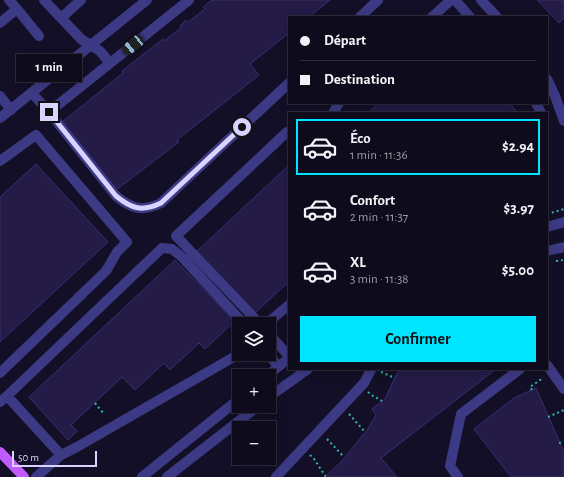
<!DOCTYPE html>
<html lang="fr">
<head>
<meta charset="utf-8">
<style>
	body { margin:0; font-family:"Alegreya Sans",sans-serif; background:#171425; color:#f1f3f6; height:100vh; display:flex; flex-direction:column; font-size:15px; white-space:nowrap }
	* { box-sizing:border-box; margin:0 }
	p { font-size:13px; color:#9b9ba3 }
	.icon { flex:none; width:22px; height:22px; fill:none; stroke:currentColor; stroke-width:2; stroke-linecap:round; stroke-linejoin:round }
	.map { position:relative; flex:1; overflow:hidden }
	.side { position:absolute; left:288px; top:112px; width:260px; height:258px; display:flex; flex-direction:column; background:#0e0b1c; border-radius:0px; box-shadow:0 2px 10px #0003,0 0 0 1px #2e2b3b }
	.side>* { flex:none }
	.banner { position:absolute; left:288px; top:16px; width:260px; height:88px; border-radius:0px; box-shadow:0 2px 10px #0003,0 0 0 1px #2e2b3b; display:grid; align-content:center; height:88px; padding:0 12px; background:#0e0b1c }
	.controls { position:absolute; left:232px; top:317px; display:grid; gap:8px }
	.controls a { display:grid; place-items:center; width:44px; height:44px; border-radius:0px; background:#0e0b1c; box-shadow:0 2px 10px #0003,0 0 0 1px #2e2b3b; font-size:20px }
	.scale { position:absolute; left:12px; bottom:10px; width:85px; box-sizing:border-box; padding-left:4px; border:2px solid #d9d4ff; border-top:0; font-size:11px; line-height:14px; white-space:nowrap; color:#d9d4ff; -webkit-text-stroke:3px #130f26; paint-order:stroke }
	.end { position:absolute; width:18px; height:18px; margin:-9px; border:5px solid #d9d4ff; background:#111; box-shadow:0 0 0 2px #111 }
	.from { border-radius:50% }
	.bubble { position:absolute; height:28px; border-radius:0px; background:#0e0b1c; box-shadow:0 2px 10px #0003,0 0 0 1px #2e2b3b; font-size:13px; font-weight:600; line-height:28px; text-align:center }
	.car { position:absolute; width:12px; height:24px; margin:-12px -6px; border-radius:5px; box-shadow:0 0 3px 1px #0007; background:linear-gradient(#222 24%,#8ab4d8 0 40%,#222 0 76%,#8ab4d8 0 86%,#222 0) }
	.banner b { display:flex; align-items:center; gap:14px; height:38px; font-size:15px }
	.banner b+b { border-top:1px solid #2e2b3b }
	.banner i { width:10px; height:10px; background:#f1f3f6 }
	ul { padding:7px 0 0; list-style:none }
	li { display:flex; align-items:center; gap:12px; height:56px; margin:0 8px 6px; padding:0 4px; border:2px solid transparent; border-radius:0px }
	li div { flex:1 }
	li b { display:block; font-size:15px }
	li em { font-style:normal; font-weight:600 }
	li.active { border-color:#00e5ff }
	li>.icon { width:36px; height:36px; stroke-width:1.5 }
	.cta { display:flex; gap:8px; margin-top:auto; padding:8px 12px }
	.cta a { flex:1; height:46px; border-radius:0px; background:#00e5ff; color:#111; font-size:16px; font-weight:600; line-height:46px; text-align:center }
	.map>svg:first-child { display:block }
	.building { fill:#241b47; stroke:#3b2d73 }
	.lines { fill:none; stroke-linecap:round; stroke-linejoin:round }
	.path { stroke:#2fb8b0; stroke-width:2; stroke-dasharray:2 3; stroke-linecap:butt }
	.minor { stroke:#3d3a85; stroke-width:10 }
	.major { stroke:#c25bff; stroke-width:10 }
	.route { stroke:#d9d4ff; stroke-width:5 }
</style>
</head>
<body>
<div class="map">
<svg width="564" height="477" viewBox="0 0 564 477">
	<rect width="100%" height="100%" fill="#130f26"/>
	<path class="building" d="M212,0H330L309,17H289V33L250,64L259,75L177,140L179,142L116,190L62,122L123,73L122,71L163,39L164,41L181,28L180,26L186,20L188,22L205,9L203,7Z
		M537,0H564V18L559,23Z
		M379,103H509L518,113H368Z
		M36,164L108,242L0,342V197Z
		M289,165V287L286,284L254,314L196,252Z
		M175,260L235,321L205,349L199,343L170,370L164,363L135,390L122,377L71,425L77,431L68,440L29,397Z
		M399,369H496L381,458L397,477H330L327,475L341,462L367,430L376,415L372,409L385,399Z
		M536,388L564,452V477H511L474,429L514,398Z"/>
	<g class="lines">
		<path class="path" d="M547,214L564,209
			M556,261L564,260
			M381,372L395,378
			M532,390L530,387L543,378
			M368,392L373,396L382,401
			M95,403L104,414
			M349,414L365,432
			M548,417L564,410
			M327,439L344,457
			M559,443L564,442
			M310,455L314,459L326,477"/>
		<path class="minor" d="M9,0L17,9
			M44,0L81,39L100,51L110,63
			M455,0L470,17
			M481,0L497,17
			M360,17L378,0
			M432,17L451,0
			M61,18L81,0
			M0,23L17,9L39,36
			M547,79L555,96L564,121
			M32,93L49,112L189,0
			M0,96L11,110
			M536,103L541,113
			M49,112L116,196C132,209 142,212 161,203L289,83
			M333,113L339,103
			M0,118L147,0
			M0,161L36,135L127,242L117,252L106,271L0,373
			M547,227L564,222
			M547,251L564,247
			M260,324L176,236L287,132L289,134
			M266,324L289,305
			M269,334L289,356
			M268,354L278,366
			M547,365L564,389
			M267,376L289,358
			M7,396L162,248L172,249L183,258L244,324
			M269,397L308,369
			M0,402L7,396L61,455L36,477
			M61,455L77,447L239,354
			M142,477L239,399
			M167,477L258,406
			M276,477L364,383L371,370L369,369
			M458,477L450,466L461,414L520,369"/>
		<path class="major" d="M0,452L24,477"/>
	</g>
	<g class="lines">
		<path class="route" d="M49,112L116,196C132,209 142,212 161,203L242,127"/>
	</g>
</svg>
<div class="controls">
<a><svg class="icon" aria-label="layers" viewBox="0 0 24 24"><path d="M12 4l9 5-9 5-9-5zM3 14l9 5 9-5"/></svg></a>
<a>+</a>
<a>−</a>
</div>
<div class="scale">50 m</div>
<i class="end from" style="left:242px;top:127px"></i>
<i class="end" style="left:49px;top:112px"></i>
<div class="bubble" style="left:16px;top:54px;width:66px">1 min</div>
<i class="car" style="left:133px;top:45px;rotate:231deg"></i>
<div class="banner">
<b><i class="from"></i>Départ</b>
<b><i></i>Destination</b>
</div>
<section class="side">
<ul>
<li class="active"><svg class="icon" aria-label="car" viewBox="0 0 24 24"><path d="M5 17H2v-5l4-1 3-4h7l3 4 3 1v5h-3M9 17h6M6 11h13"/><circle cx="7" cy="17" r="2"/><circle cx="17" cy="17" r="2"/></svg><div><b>Éco</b><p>1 min · 11:36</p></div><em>$2.94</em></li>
<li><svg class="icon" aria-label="car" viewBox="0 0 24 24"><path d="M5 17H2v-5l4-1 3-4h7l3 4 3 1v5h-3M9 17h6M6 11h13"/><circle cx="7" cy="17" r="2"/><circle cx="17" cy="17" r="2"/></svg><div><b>Confort</b><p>2 min · 11:37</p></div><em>$3.97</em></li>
<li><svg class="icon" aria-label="car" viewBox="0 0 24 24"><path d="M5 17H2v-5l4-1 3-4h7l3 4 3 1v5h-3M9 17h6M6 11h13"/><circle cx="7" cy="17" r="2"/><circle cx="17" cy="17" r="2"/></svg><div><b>XL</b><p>3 min · 11:38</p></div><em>$5.00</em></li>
</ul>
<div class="cta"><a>Confirmer</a></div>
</section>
</div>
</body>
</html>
